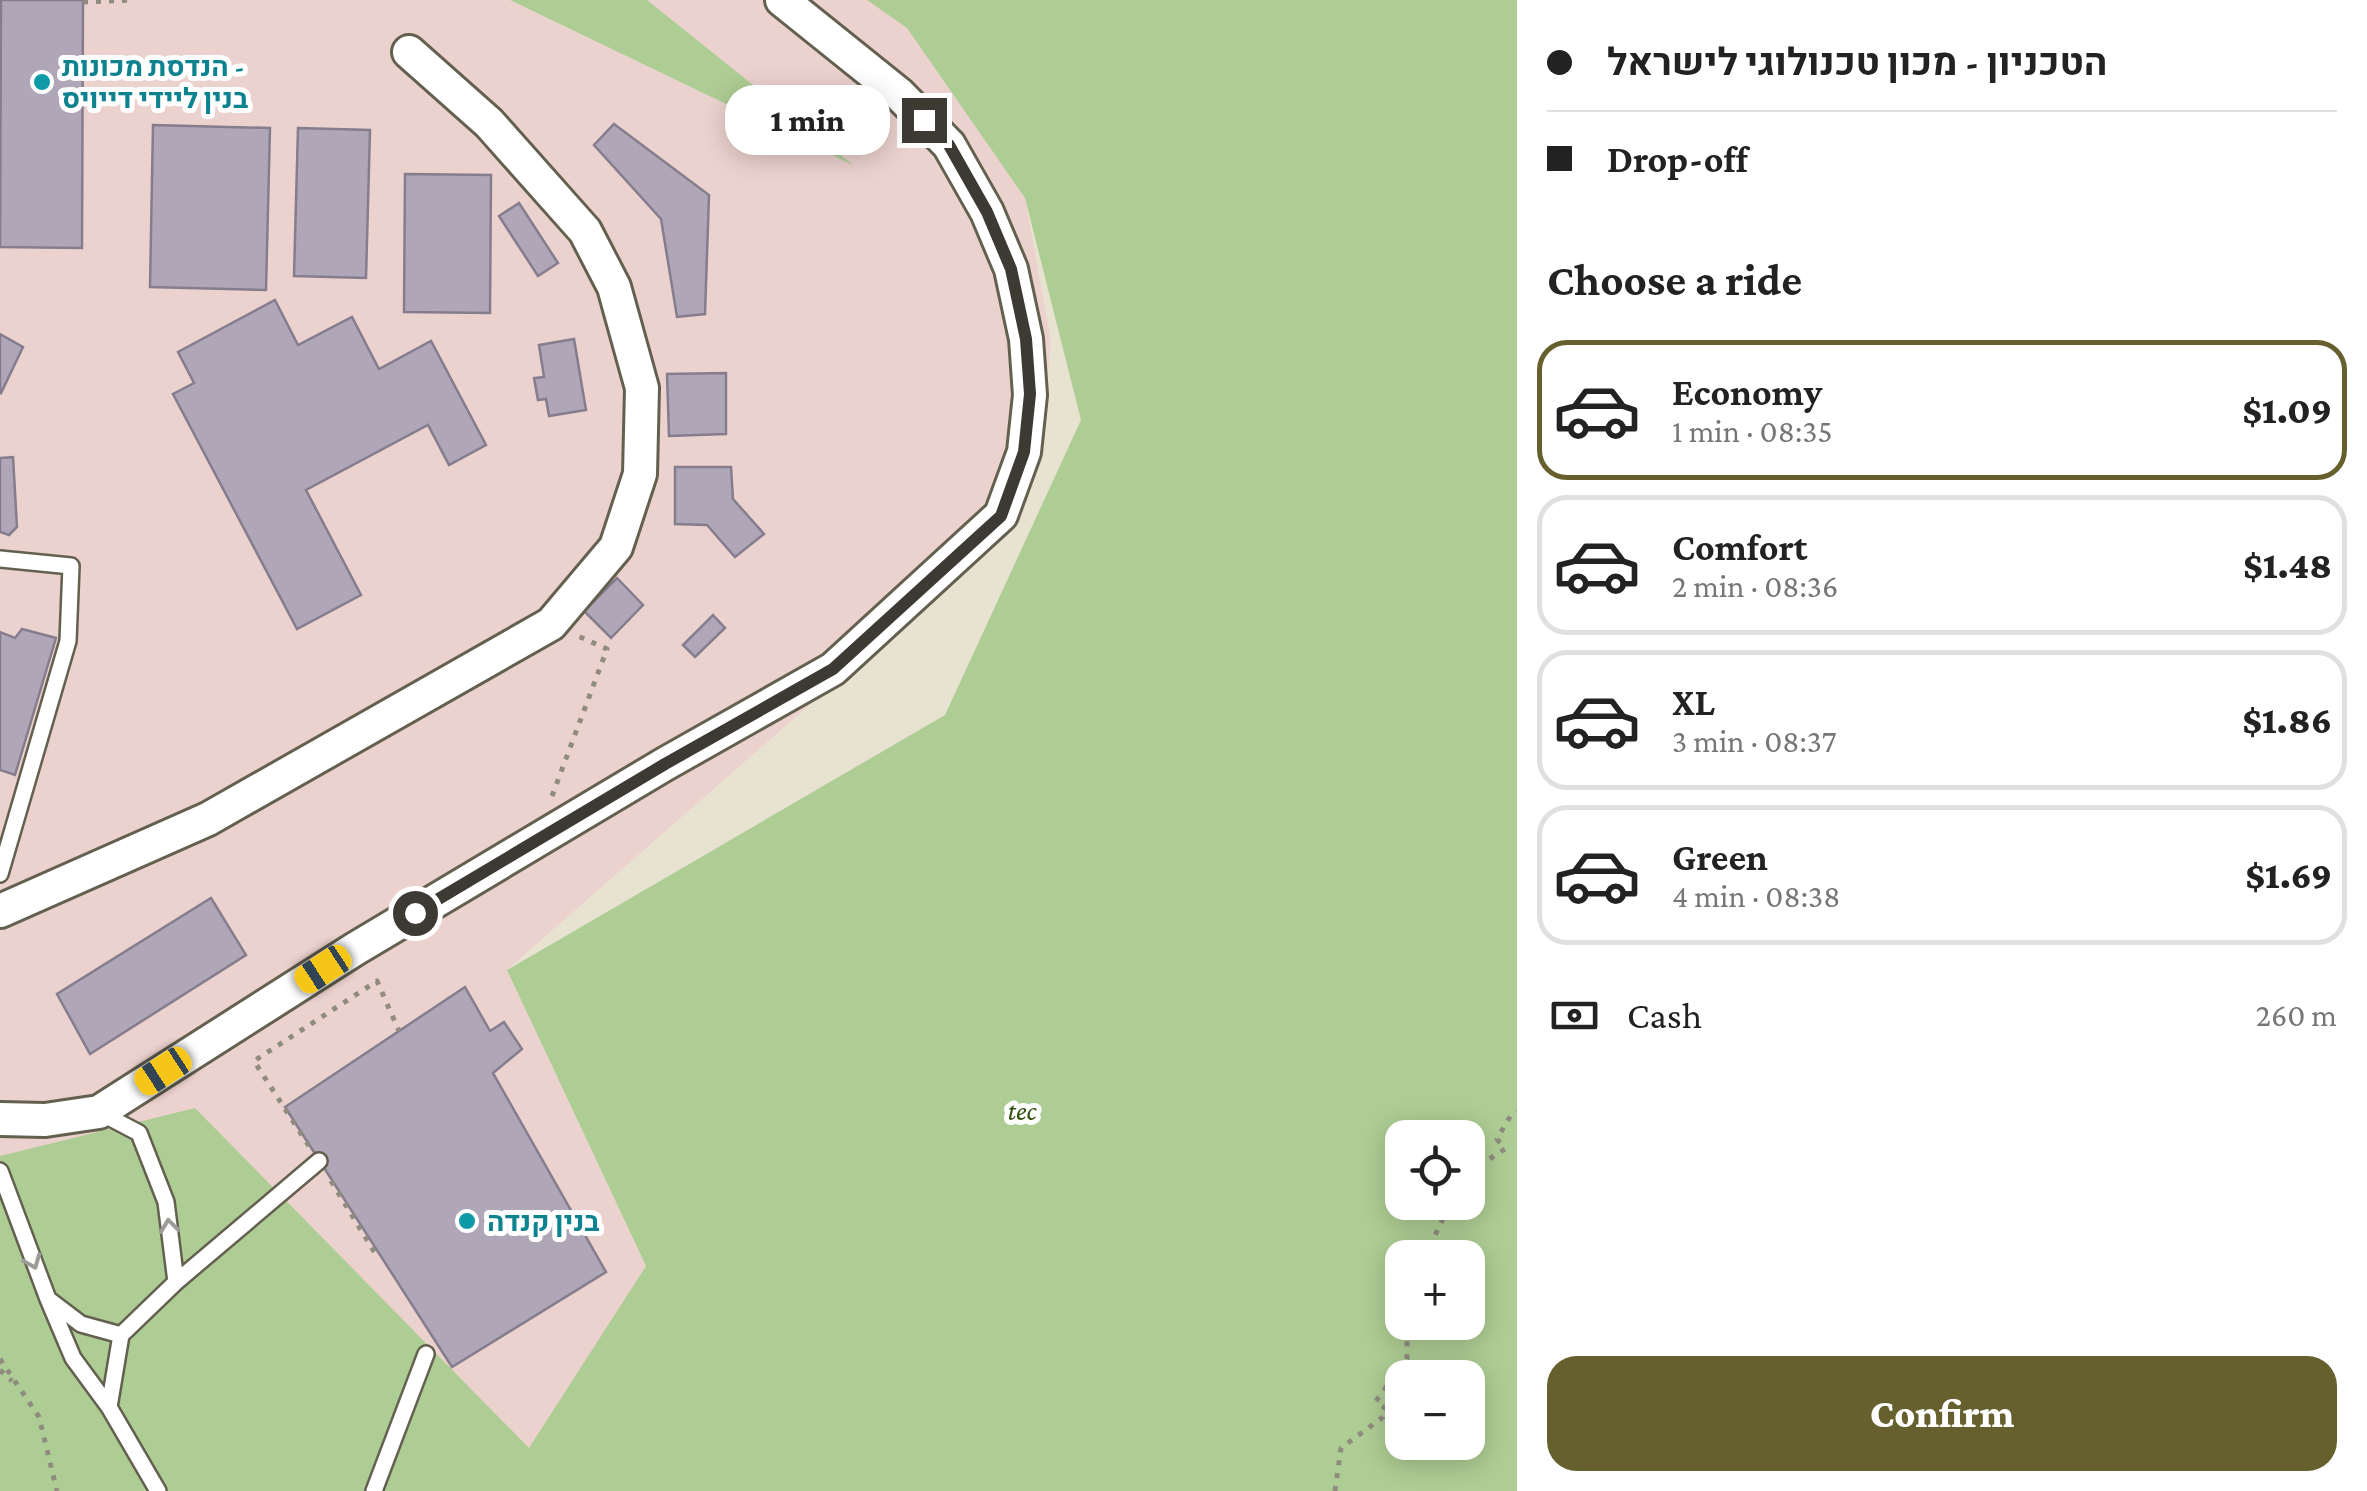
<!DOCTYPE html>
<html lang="en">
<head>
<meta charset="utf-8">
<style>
	body { margin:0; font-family:"Crimson Pro",Heebo,serif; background:#f2f2f2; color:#222; height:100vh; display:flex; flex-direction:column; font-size:38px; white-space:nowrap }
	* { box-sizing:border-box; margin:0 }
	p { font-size:32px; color:#767676 }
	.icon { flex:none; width:55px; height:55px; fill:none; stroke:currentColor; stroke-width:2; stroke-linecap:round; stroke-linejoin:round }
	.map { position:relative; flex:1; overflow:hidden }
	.panel { display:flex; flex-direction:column; background:#fff; width:850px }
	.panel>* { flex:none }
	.banner { display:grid; align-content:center; height:220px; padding:0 30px; background:#fff }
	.tools { position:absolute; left:1385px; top:1120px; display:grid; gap:20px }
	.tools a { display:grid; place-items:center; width:100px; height:100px; border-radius:20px; background:#fff; box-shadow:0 5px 25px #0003; font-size:50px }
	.end { position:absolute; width:45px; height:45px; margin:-22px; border:12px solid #3c3a33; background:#fff; box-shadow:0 0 0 5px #fff }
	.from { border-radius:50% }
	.bubble { position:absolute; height:70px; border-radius:30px; background:#fff; box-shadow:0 5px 25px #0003; font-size:32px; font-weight:800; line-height:70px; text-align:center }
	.car { position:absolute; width:30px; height:60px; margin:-30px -15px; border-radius:12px; box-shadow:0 0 8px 2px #0007; background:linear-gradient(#f5c518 24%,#345 0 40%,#f5c518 0 76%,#345 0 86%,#f5c518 0) }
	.banner b { display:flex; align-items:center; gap:35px; height:95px; font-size:38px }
	.banner b+b { border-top:2px solid #e0e0e0 }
	.banner i { width:25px; height:25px; background:#222 }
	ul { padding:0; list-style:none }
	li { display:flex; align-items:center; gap:30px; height:140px; margin:0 20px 15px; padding:0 10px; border:5px solid #e0e0e0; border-radius:30px }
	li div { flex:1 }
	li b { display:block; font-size:38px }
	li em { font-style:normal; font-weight:800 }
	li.active { border-color:#65602d }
	li>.icon { width:90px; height:90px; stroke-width:1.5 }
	h2 { padding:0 30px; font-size:45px; line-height:120px }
	.pay { display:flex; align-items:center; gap:25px; height:110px; padding:0 30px; font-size:38px }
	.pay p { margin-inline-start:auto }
	.cta { display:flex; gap:20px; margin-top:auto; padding:20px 30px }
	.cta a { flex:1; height:115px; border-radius:30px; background:#65602d; color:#fff; font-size:40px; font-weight:800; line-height:115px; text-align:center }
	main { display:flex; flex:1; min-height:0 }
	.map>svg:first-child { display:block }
	.education { fill:#ecd2ce }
	.green { fill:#aecd94; fill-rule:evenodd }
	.building { fill:#afa7b7; stroke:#857d8d; stroke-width:2.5 }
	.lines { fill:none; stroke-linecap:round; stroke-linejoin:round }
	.lane-casing { stroke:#646050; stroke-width:20 }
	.street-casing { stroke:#646050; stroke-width:38 }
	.path { stroke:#8f8c7f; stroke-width:5; stroke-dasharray:5 8; stroke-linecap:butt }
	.lane { stroke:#fff; stroke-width:15 }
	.street { stroke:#fff; stroke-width:32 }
	.oneway { stroke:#9e9c99 }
	.route { stroke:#3c3a33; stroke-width:12 }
	.culture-dot { fill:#0f9aa8; stroke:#fff; stroke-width:4 }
	.labels { text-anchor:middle; stroke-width:10; stroke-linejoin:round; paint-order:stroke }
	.culture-label { font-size:28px; font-weight:bold; fill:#0d838f; stroke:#fff; text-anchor:start }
	.park-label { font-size:28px; font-style:italic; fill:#315009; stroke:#fff }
</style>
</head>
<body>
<main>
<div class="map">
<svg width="1517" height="1491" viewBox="0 0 1517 1491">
	<rect width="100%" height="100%" fill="#e8e3d1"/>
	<path class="education" d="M0,0H510L847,162L647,0H867L907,27L1025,198L1051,342L1039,456L886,638L507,970L646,1266L530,1449L0,1491Z"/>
	<path class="green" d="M510,0H647L853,165Z
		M867,0H1517V1491H0V1156L195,1108L529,1448L646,1266L507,970L945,715L1081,420L1025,198L907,28ZM1402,1138H1468V1202H1402ZM1402,1258H1468V1322H1402ZM1402,1378H1468V1442H1402Z"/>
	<path class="building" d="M1,0H83L82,248L0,247Z
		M614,124L709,195L705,314L677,317L661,219L594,145Z
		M153,125L270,128L266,290L150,287Z
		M298,128L370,130L366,278L294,276Z
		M405,174L491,175L490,313L404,312Z
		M519,203L558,263L538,276L499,216Z
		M275,300L298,345L352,317L379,369L431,341L486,445L449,465L428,425L306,490L361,595L297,629L173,394L194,383L178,352Z
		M0,334L23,347L1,393L0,392Z
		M574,339L586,410L549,416L546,399L538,400L534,378L544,377L539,345Z
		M726,373V434L669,436L667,374Z
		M13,457L17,527L9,535L0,532V458Z
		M675,467H731L733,499L764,534L735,557L707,525L675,524Z
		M617,578L643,605L611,638L584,611Z
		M713,615L725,628L695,657L683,645Z
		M22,629L56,638L15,775L0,770V632L15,638Z
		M211,898L246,955L90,1054L57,994Z
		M465,987L490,1031L504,1022L522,1049L493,1073L606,1272L452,1367L285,1107Z"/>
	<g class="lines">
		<defs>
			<path id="lane" d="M0,559L71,566L68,641L0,874
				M99,1112L139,1133L166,1202L176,1282L121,1335L109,1407
				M0,1171L48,1299L81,1324L121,1335
				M176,1282L319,1161
				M48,1299L73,1358L109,1407L158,1491
				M374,1491L426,1354"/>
			<path id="street" d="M0,911L208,819L551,624L616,547L640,474L642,388L614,287L585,231L489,123L409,52
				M0,1119L45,1120L99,1112L355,949L665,764L833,669L1001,515L1024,452L1030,395L1026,339L1011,269L987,212L949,145L899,94L782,0"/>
		</defs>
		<use href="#lane" class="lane-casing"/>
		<use href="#street" class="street-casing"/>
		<path class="path" d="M83,2L133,0
			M552,796L607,649L578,636
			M309,1146L254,1061L377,981L399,1031
			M1468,1147L1488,1160L1505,1149L1497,1139L1511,1115L1517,1112
			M331,1181L375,1253
			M1424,1258L1451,1202
			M0,1359L39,1417L57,1491
			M0,1370L12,1381
			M1335,1491L1341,1448L1383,1417L1386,1409L1376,1401L1407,1359V1322"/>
		<use href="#lane" class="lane"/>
		<use href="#street" class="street"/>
	</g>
	<defs><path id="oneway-chevron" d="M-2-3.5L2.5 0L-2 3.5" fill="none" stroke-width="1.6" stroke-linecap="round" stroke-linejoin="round" transform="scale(2.5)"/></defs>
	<g class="oneway">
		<use href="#oneway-chevron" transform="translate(169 1226) rotate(-97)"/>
		<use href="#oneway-chevron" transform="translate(33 1262) rotate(68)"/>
	</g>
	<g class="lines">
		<path class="route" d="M415,913L665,764L833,669L1001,516L1024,452L1030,394L1026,339L1011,269L987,212L949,145L924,120"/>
	</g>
	<g class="culture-dot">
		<circle cx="42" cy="82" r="10"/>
		<circle cx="467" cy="1221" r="10"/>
	</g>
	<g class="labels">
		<g class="culture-label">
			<text x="62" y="76">הנדסת מכונות -<tspan x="62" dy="32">בנין ליידי דייויס</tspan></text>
			<text x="487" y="1231">בנין קנדה</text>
		</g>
		<g class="park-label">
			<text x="1022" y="1120">tec</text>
		</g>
	</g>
</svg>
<div class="tools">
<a><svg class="icon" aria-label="locate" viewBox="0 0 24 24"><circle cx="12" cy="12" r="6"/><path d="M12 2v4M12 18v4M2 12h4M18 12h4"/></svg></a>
<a>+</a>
<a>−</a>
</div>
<i class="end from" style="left:415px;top:913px"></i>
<i class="end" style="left:924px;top:120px"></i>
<div class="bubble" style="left:725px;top:85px;width:165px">1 min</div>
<i class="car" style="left:323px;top:969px;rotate:237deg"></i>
<i class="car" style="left:163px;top:1071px;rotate:237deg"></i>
</div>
<section class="panel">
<div class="banner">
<b><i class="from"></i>הטכניון - מכון טכנולוגי לישראל</b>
<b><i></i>Drop-off</b>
</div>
<h2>Choose a ride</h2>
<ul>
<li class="active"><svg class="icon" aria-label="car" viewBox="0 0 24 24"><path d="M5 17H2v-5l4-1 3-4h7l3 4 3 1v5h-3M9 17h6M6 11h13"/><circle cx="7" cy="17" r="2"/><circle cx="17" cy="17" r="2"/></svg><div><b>Economy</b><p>1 min · 08:35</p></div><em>$1.09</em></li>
<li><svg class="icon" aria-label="car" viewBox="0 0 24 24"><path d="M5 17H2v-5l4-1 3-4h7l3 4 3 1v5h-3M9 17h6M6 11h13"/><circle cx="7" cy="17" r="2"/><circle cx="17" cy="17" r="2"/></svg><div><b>Comfort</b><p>2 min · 08:36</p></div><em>$1.48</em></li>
<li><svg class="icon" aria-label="car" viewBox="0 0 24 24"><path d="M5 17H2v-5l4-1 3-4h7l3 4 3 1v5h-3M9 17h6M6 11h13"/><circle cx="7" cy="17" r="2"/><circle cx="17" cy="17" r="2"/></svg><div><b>XL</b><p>3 min · 08:37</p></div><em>$1.86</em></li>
<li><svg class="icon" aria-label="car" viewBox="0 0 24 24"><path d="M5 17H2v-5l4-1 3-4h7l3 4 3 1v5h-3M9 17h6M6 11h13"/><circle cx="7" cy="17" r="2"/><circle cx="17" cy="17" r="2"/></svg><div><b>Green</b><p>4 min · 08:38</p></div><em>$1.69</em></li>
</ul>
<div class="pay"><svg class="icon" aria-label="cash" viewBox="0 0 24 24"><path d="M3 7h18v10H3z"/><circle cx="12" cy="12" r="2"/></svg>Cash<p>260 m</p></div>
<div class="cta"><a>Confirm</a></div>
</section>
</main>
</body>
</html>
